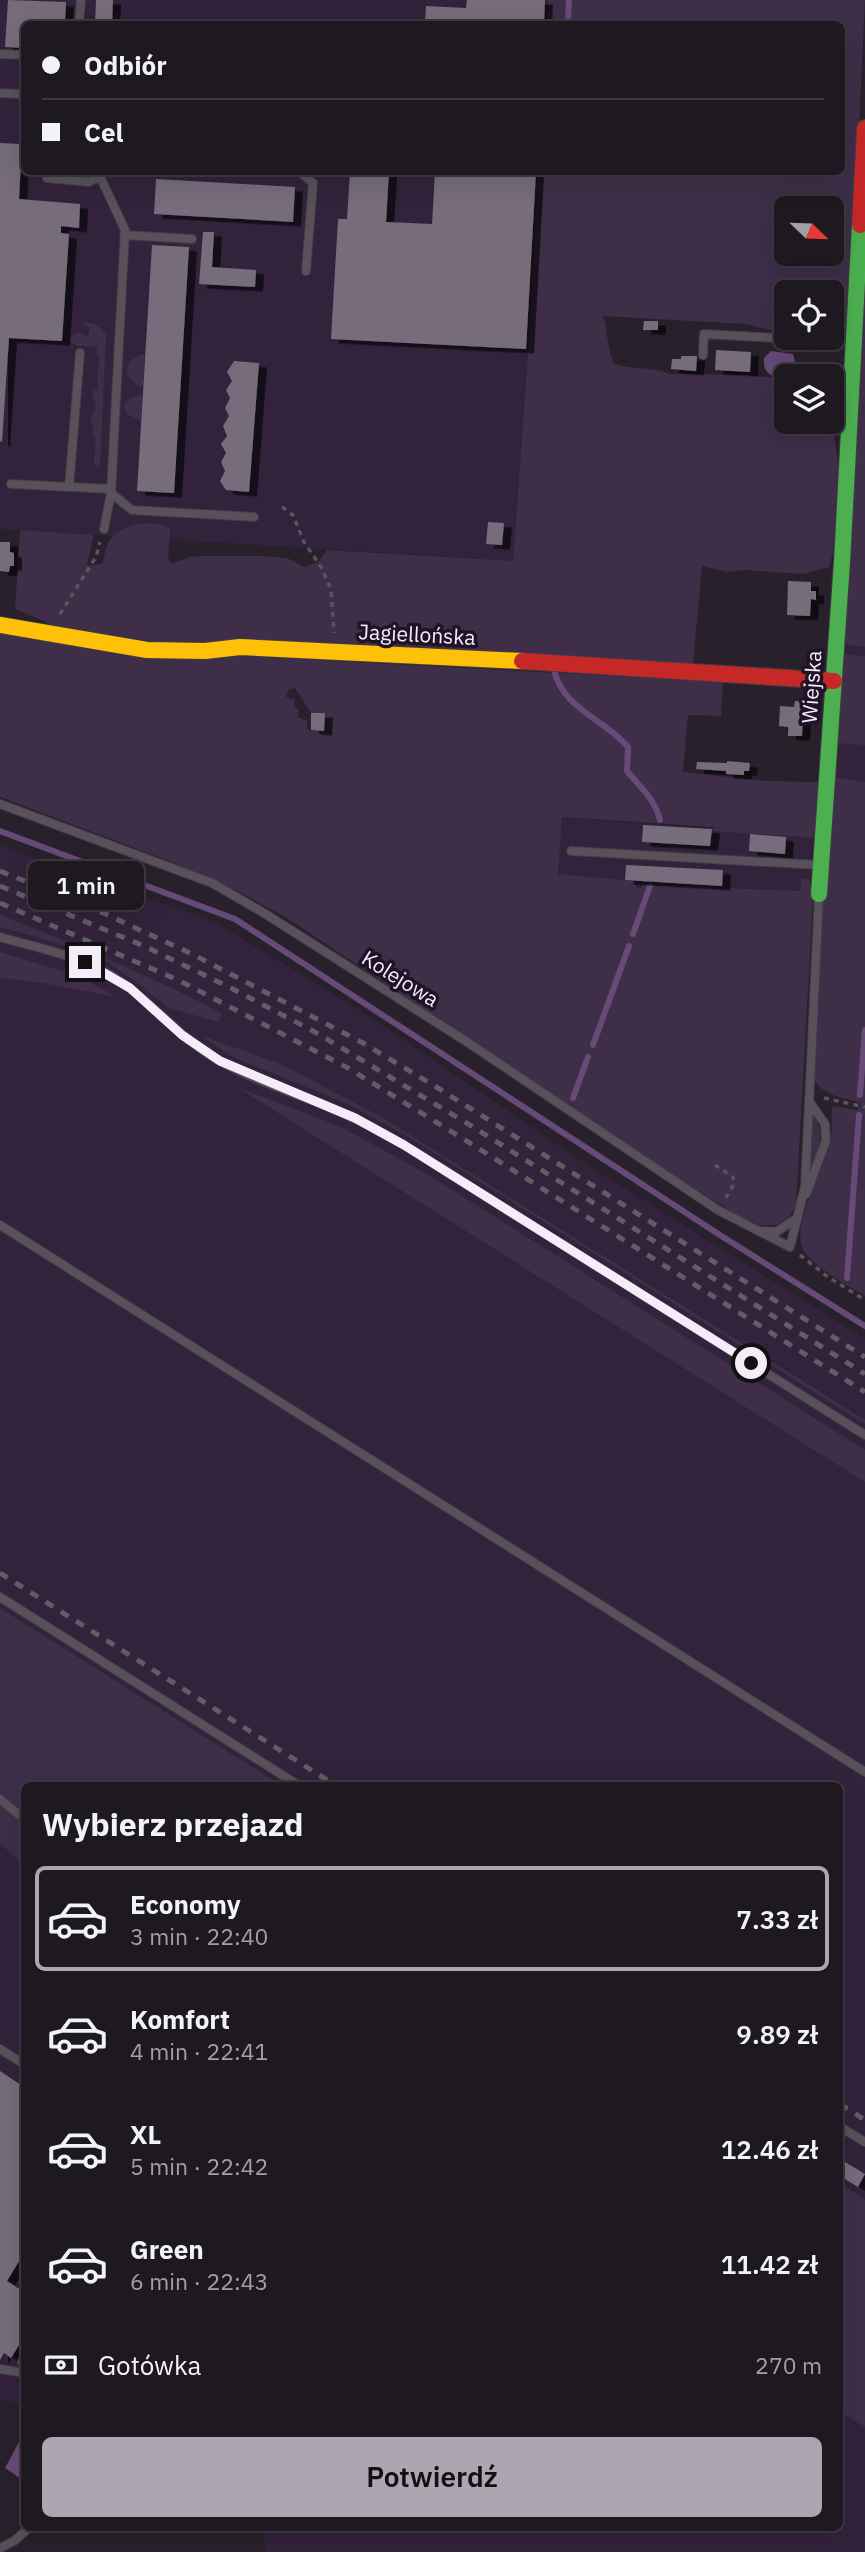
<!DOCTYPE html>
<html lang="pl">
<head>
<meta charset="utf-8">
<style>
	body { margin:0; font-family:"IBM Plex Sans",sans-serif; background:#26222a; color:#f1f3f6; height:100vh; display:flex; flex-direction:column; font-size:26px; white-space:nowrap }
	* { box-sizing:border-box; margin:0 }
	p { font-size:23px; color:#a1a0a5 }
	.icon { flex:none; width:38px; height:38px; fill:none; stroke:currentColor; stroke-width:2; stroke-linecap:round; stroke-linejoin:round }
	.map { position:relative; flex:1; overflow:hidden }
	.side { position:absolute; left:21px; top:1782px; width:822px; height:749px; display:flex; flex-direction:column; background:#1e1921; border-radius:10px; box-shadow:0 7px 28px #0002,0 0 0 2px #3c383f }
	.side>* { flex:none }
	.banner { position:absolute; left:21px; top:21px; width:824px; height:154px; border-radius:10px; box-shadow:0 7px 28px #0002,0 0 0 2px #3c383f; display:grid; align-content:center; height:154px; padding:0 21px; background:#1e1921 }
	.needle { width:46px; rotate:113deg }
	.fabs { position:absolute; left:774px; top:196px; display:grid; gap:14px }
	.fabs a { display:grid; place-items:center; width:70px; height:70px; border-radius:10px; background:#1e1921; box-shadow:0 7px 28px #0002,0 0 0 2px #3c383f; font-size:35px }
	.end { position:absolute; width:32px; height:32px; margin:-16px; border:9px solid #f5ecfa; background:#111; box-shadow:0 0 0 4px #111 }
	.from { border-radius:50% }
	.bubble { position:absolute; height:49px; border-radius:10px; background:#1e1921; box-shadow:0 7px 28px #0002,0 0 0 2px #3c383f; font-size:23px; font-weight:600; line-height:49px; text-align:center }
	.banner b { display:flex; align-items:center; gap:24px; height:66px; font-size:26px }
	.banner b+b { border-top:2px solid #3c383f }
	.banner i { width:18px; height:18px; background:#f1f3f6 }
	ul { padding:0; list-style:none }
	li { display:flex; align-items:center; gap:21px; height:105px; margin:0 14px 10px; padding:0 7px; border:4px solid transparent; border-radius:10px }
	li div { flex:1 }
	li b { display:block; font-size:26px }
	li em { font-style:normal; font-weight:600 }
	li.selected { border-color:#ada5b2 }
	li>.icon { width:63px; height:63px; stroke-width:1.5 }
	h2 { padding:0 21px; font-size:32px; line-height:84px }
	.pay { display:flex; align-items:center; gap:18px; height:77px; padding:0 21px; font-size:26px }
	.pay p { margin-inline-start:auto }
	.primary-button { display:flex; gap:14px; margin-top:auto; padding:14px 21px }
	.primary-button a { flex:1; height:80px; border-radius:10px; background:#ada5b2; color:#111; font-size:28px; font-weight:600; line-height:80px; text-align:center }
	.map>svg:first-child { display:block }
	.built { fill:#32223b }
	.green { fill:#3e2e48; fill-rule:evenodd }
	.water { fill:#684a78 }
	.lines { fill:none; stroke-linecap:round; stroke-linejoin:round }
	.stream { stroke:#684a78; stroke-width:6 }
	.building { fill:#766c7c; filter:url(#shadow) }
	.lane-casing { stroke:#423c46; stroke-width:10 }
	.fast-casing { stroke:#423c46; stroke-width:18 }
	.slow-casing { stroke:#423c46; stroke-width:18 }
	.jam-casing { stroke:#423c46; stroke-width:18 }
	.path { stroke:#59545d; stroke-width:3.5; stroke-dasharray:5 5; stroke-linecap:butt }
	.lane { stroke:#58515b; stroke-width:8 }
	.fast { stroke:#4caf50; stroke-width:16 }
	.slow { stroke:#ffc107; stroke-width:16 }
	.jam { stroke:#c62828; stroke-width:16 }
	.rail { stroke:#625c64; stroke-width:5; stroke-dasharray:9 9; stroke-linecap:butt }
	.route { stroke:#f5ecfa; stroke-width:9 }
	.labels { text-anchor:middle; stroke-width:7; stroke-linejoin:round; paint-order:stroke }
	.street-label { font-size:21px; fill:#f5ecfa; stroke:#201227 }
</style>
</head>
<body>
<div class="map">
<svg width="865" height="2552" viewBox="0 0 865 2552">
	<defs>
		<filter id="shadow"><feDropShadow dx="8" dy="4.5" stdDeviation="0" flood-color="#0009"/></filter>
	</defs>
	<rect width="100%" height="100%" fill="#28212c"/>
	<path class="built" d="M0,0H548L547,24H24V172H538L531,312L513,561L0,529Z
		M844,640L865,642V791L832,789Z
		M562,817L812,837L809,879L801,891L643,884V888L636,889L558,874Z
		M0,845L215,922L366,1014L586,1164L865,1339V2552H265L264,2531L236,2527H840V1785H24V2406L0,2400Z"/>
	<path class="green" d="M548,0H865L851,291L846,335L831,336V292H786V330L774,331L746,324L603,316C608,332 607,349 614,364C633,370 652,366 670,374L746,375L786,379V422H823L834,431L839,475L833,552L829,567L803,574L745,570L728,572L702,566L693,664L201,646L58,632L44,621L15,609L20,530L94,535L87,564L88,566L102,564C105,558 104,554 106,548C115,523 149,518 170,528L168,557L171,564L189,557L201,556H264L287,558L304,567L318,562L327,550L513,561L531,312L538,172H842V24H547ZM786,208H831V254H786Z
		M865,220V647L845,644Z
		M83,322C100,323 97,327 106,334L100,468L94,463L96,437L92,436L94,428L90,418L95,411L96,404L93,397V387L98,390L97,375L100,358L96,354L97,347L77,346L70,341L72,336L79,332L88,337L90,328L84,325Z
		M145,354L143,386H139L127,375C126,362 133,356 145,354Z
		M142,394L141,421L127,414L124,407L128,400Z
		M0,630L225,655L723,682L721,716L688,715L683,772L765,781L821,782L818,838L713,831V827L562,817L558,874L635,881L637,889L642,888V884L800,891L802,878L809,879L813,899L796,1206L788,1218L776,1225H759L734,1213L651,1161L287,918L236,890L177,864L0,797ZM295,688L311,713L324,714V730L310,731L307,727V721L298,717L299,710L294,707L295,699L286,697L289,689Z
		M843,654L865,656V745L836,743Z
		M833,777L865,782V1296C844,1283 819,1271 804,1251C789,1230 824,1167 830,1144C833,1132 831,1118 832,1106L857,1110L861,1103C845,1098 821,1096 814,1078L817,959Z
		M0,915C76,944 150,976 222,1013L219,1022L168,1008L139,984L104,960L67,946L0,927Z
		M0,952L79,976L117,997L43,983L0,978Z
		M200,1035L281,1064L383,1118L865,1420V1424L412,1139L350,1105L233,1057Z
		M237,1087L339,1126L409,1164L459,1194L865,1450V1482Z
		M814,1114C824,1130 823,1158 808,1171L811,1149V1116Z
		M0,1608L281,1785H24V1866L0,1843Z
		M840,2183L865,2200V2427L840,2412Z"/>
	<path class="water" d="M771,351L793,354L795,362L794,372C779,379 762,379 764,358Z
		M19,2442L24,2444V2481L5,2468Z"/>
	<g class="lines">
		<path class="stream" d="M568,24L569,0
			M554,669C561,708 606,720 628,747L627,771C640,787 655,799 660,820
			M0,831L235,919L723,1237L865,1326
			M633,934L650,886
			M593,1045L629,946
			M860,1095L865,1030
			M573,1098L588,1057
			M847,1278L859,1115"/>
	</g>
	<path class="building" d="M8,0L66,2L65,24H24V48L5,47Z
		M96,0H113L112,24H95Z
		M467,0H545L544,24H425L426,6L466,8Z
		M0,143L22,144L19,199L80,204L79,228L61,226V233L69,234L62,341L9,338L2,442L0,441Z
		M350,172H389L386,222L432,224L435,172H536L526,349L331,339L338,219H347Z
		M156,179L295,187L293,222L154,214Z
		M203,232H214L212,267L256,270L255,287L199,284Z
		M152,245L189,247L174,493L137,491Z
		M644,321H658V330H643Z
		M716,350L751,352L750,372L715,370Z
		M681,356H697L696,371L671,369L672,359H681Z
		M234,361L259,363L249,492L226,490L220,481L225,471L221,462L226,453L221,444L227,436L223,426L229,416L225,408L230,398L226,390L232,381L227,372Z
		M488,522L504,523L502,545L486,544Z
		M0,542H10V552L14,553V566H10L9,572L0,571Z
		M788,581L811,582V591H816V600L811,599L810,616L787,615Z
		M795,701L804,702L802,736H788V727L779,726L780,706L794,707Z
		M311,713H325L324,731L311,730Z
		M727,761L750,763L749,771H744V775L726,774V771L696,769L697,762L727,763Z
		M643,825L712,829L710,846L642,842Z
		M750,834L786,837L785,854L749,851Z
		M626,865L723,870L722,886L625,880Z
		M0,2071L24,2087V2253L7,2281L24,2292V2337L11,2358L4,2353L0,2360Z
		M840,2159L865,2174L858,2187L840,2176Z"/>
	<g class="lines">
		<defs>
			<path id="lane" d="M79,24L81,0
				M0,54L24,55
				M0,93L24,94
				M98,172L125,230L111,493L132,510L254,517
				M300,172L313,183L306,271
				M47,178L89,182L101,176
				M124,235L192,239
				M703,355L704,334L850,342
				M11,484L111,489
				M69,487L80,353
				M104,529L111,493
				M0,804L212,883L264,913L464,1040L718,1210L790,1247L805,1187L819,895
				M571,851L818,865
				M0,937C39,948 81,956 115,978C153,1002 180,1039 220,1061C257,1082 299,1094 338,1111C361,1121 383,1133 404,1145L865,1435
				M806,1194L826,1141L825,1124L809,1101
				M0,1225L865,1772
				M764,1231L776,1232L796,1219
				M0,1597L298,1785
				M0,1799L24,1819
				M0,2049L24,2064
				M840,2127L865,2142
				M24,2358L22,2362L24,2366
				M0,2369L24,2373
				M0,2548L14,2541L30,2527"/>
			<path id="fast" d="M819,894L842,562L860,225"/>
			<path id="slow" d="M0,625L147,650L205,651L240,647L522,661"/>
			<path id="jam" d="M860,225L865,128
				M522,661L834,681"/>
		</defs>
		<use href="#lane" class="lane-casing"/>
		<use href="#fast" class="fast-casing"/>
		<use href="#slow" class="slow-casing"/>
		<use href="#jam" class="jam-casing"/>
		<path class="path" d="M282,507L293,515L304,542L321,567L331,589L334,633
			M60,614L96,557L100,542
			M824,1098L865,1107
			M715,1165L733,1177L734,1184L725,1199
			M800,1255L828,1277L865,1300"/>
		<use href="#lane" class="lane"/>
		<use href="#fast" class="fast"/>
		<use href="#slow" class="slow"/>
		<use href="#jam" class="jam"/>
		<path class="rail" d="M0,871L101,912L192,954L363,1043L438,1088L865,1357
			M0,886L144,946L229,987L315,1032L470,1125L865,1374
			M0,903L178,980L348,1068L462,1138L865,1392
			M0,1573L335,1785
			M840,2104L865,2120"/>
	</g>
	<g class="lines">
		<path class="route" d="M85,962L130,988L182,1035L220,1061L355,1118L404,1145L751,1363"/>
	</g>
	<g class="labels">
		<g class="street-label">
			<text transform="translate(417 635) rotate(3)" y="7">Jagiellońska</text>
			<text transform="translate(812 687) rotate(-86)" y="7">Wiejska</text>
			<text transform="translate(400 979) rotate(32)" y="7">Kolejowa</text>
		</g>
	</g>
</svg>
<div class="fabs">
<a><svg class="needle" viewBox="-14 -14 28 28"><path d="M0-13l5 13h-10z" fill="#e53935"/><path d="M0 13l5-13h-10z" fill="#a1a0a5"/></svg></a>
<a><svg class="icon" aria-label="locate" viewBox="0 0 24 24"><circle cx="12" cy="12" r="6"/><path d="M12 2v4M12 18v4M2 12h4M18 12h4"/></svg></a>
<a><svg class="icon" aria-label="layers" viewBox="0 0 24 24"><path d="M12 4l9 5-9 5-9-5zM3 14l9 5 9-5"/></svg></a>
</div>
<i class="end from" style="left:751px;top:1363px"></i>
<i class="end" style="left:85px;top:962px"></i>
<div class="bubble" style="left:28px;top:861px;width:116px">1 min</div>
<div class="banner">
<b><i class="from"></i>Odbiór</b>
<b><i></i>Cel</b>
</div>
<section class="side">
<h2>Wybierz przejazd</h2>
<ul>
<li class="selected"><svg class="icon" aria-label="car" viewBox="0 0 24 24"><path d="M5 17H2v-5l4-1 3-4h7l3 4 3 1v5h-3M9 17h6M6 11h13"/><circle cx="7" cy="17" r="2"/><circle cx="17" cy="17" r="2"/></svg><div><b>Economy</b><p>3 min · 22:40</p></div><em>7.33 zł</em></li>
<li><svg class="icon" aria-label="car" viewBox="0 0 24 24"><path d="M5 17H2v-5l4-1 3-4h7l3 4 3 1v5h-3M9 17h6M6 11h13"/><circle cx="7" cy="17" r="2"/><circle cx="17" cy="17" r="2"/></svg><div><b>Komfort</b><p>4 min · 22:41</p></div><em>9.89 zł</em></li>
<li><svg class="icon" aria-label="car" viewBox="0 0 24 24"><path d="M5 17H2v-5l4-1 3-4h7l3 4 3 1v5h-3M9 17h6M6 11h13"/><circle cx="7" cy="17" r="2"/><circle cx="17" cy="17" r="2"/></svg><div><b>XL</b><p>5 min · 22:42</p></div><em>12.46 zł</em></li>
<li><svg class="icon" aria-label="car" viewBox="0 0 24 24"><path d="M5 17H2v-5l4-1 3-4h7l3 4 3 1v5h-3M9 17h6M6 11h13"/><circle cx="7" cy="17" r="2"/><circle cx="17" cy="17" r="2"/></svg><div><b>Green</b><p>6 min · 22:43</p></div><em>11.42 zł</em></li>
</ul>
<div class="pay"><svg class="icon" aria-label="cash" viewBox="0 0 24 24"><path d="M3 7h18v10H3z"/><circle cx="12" cy="12" r="2"/></svg>Gotówka<p>270 m</p></div>
<div class="primary-button"><a>Potwierdź</a></div>
</section>
</div>
</body>
</html>
